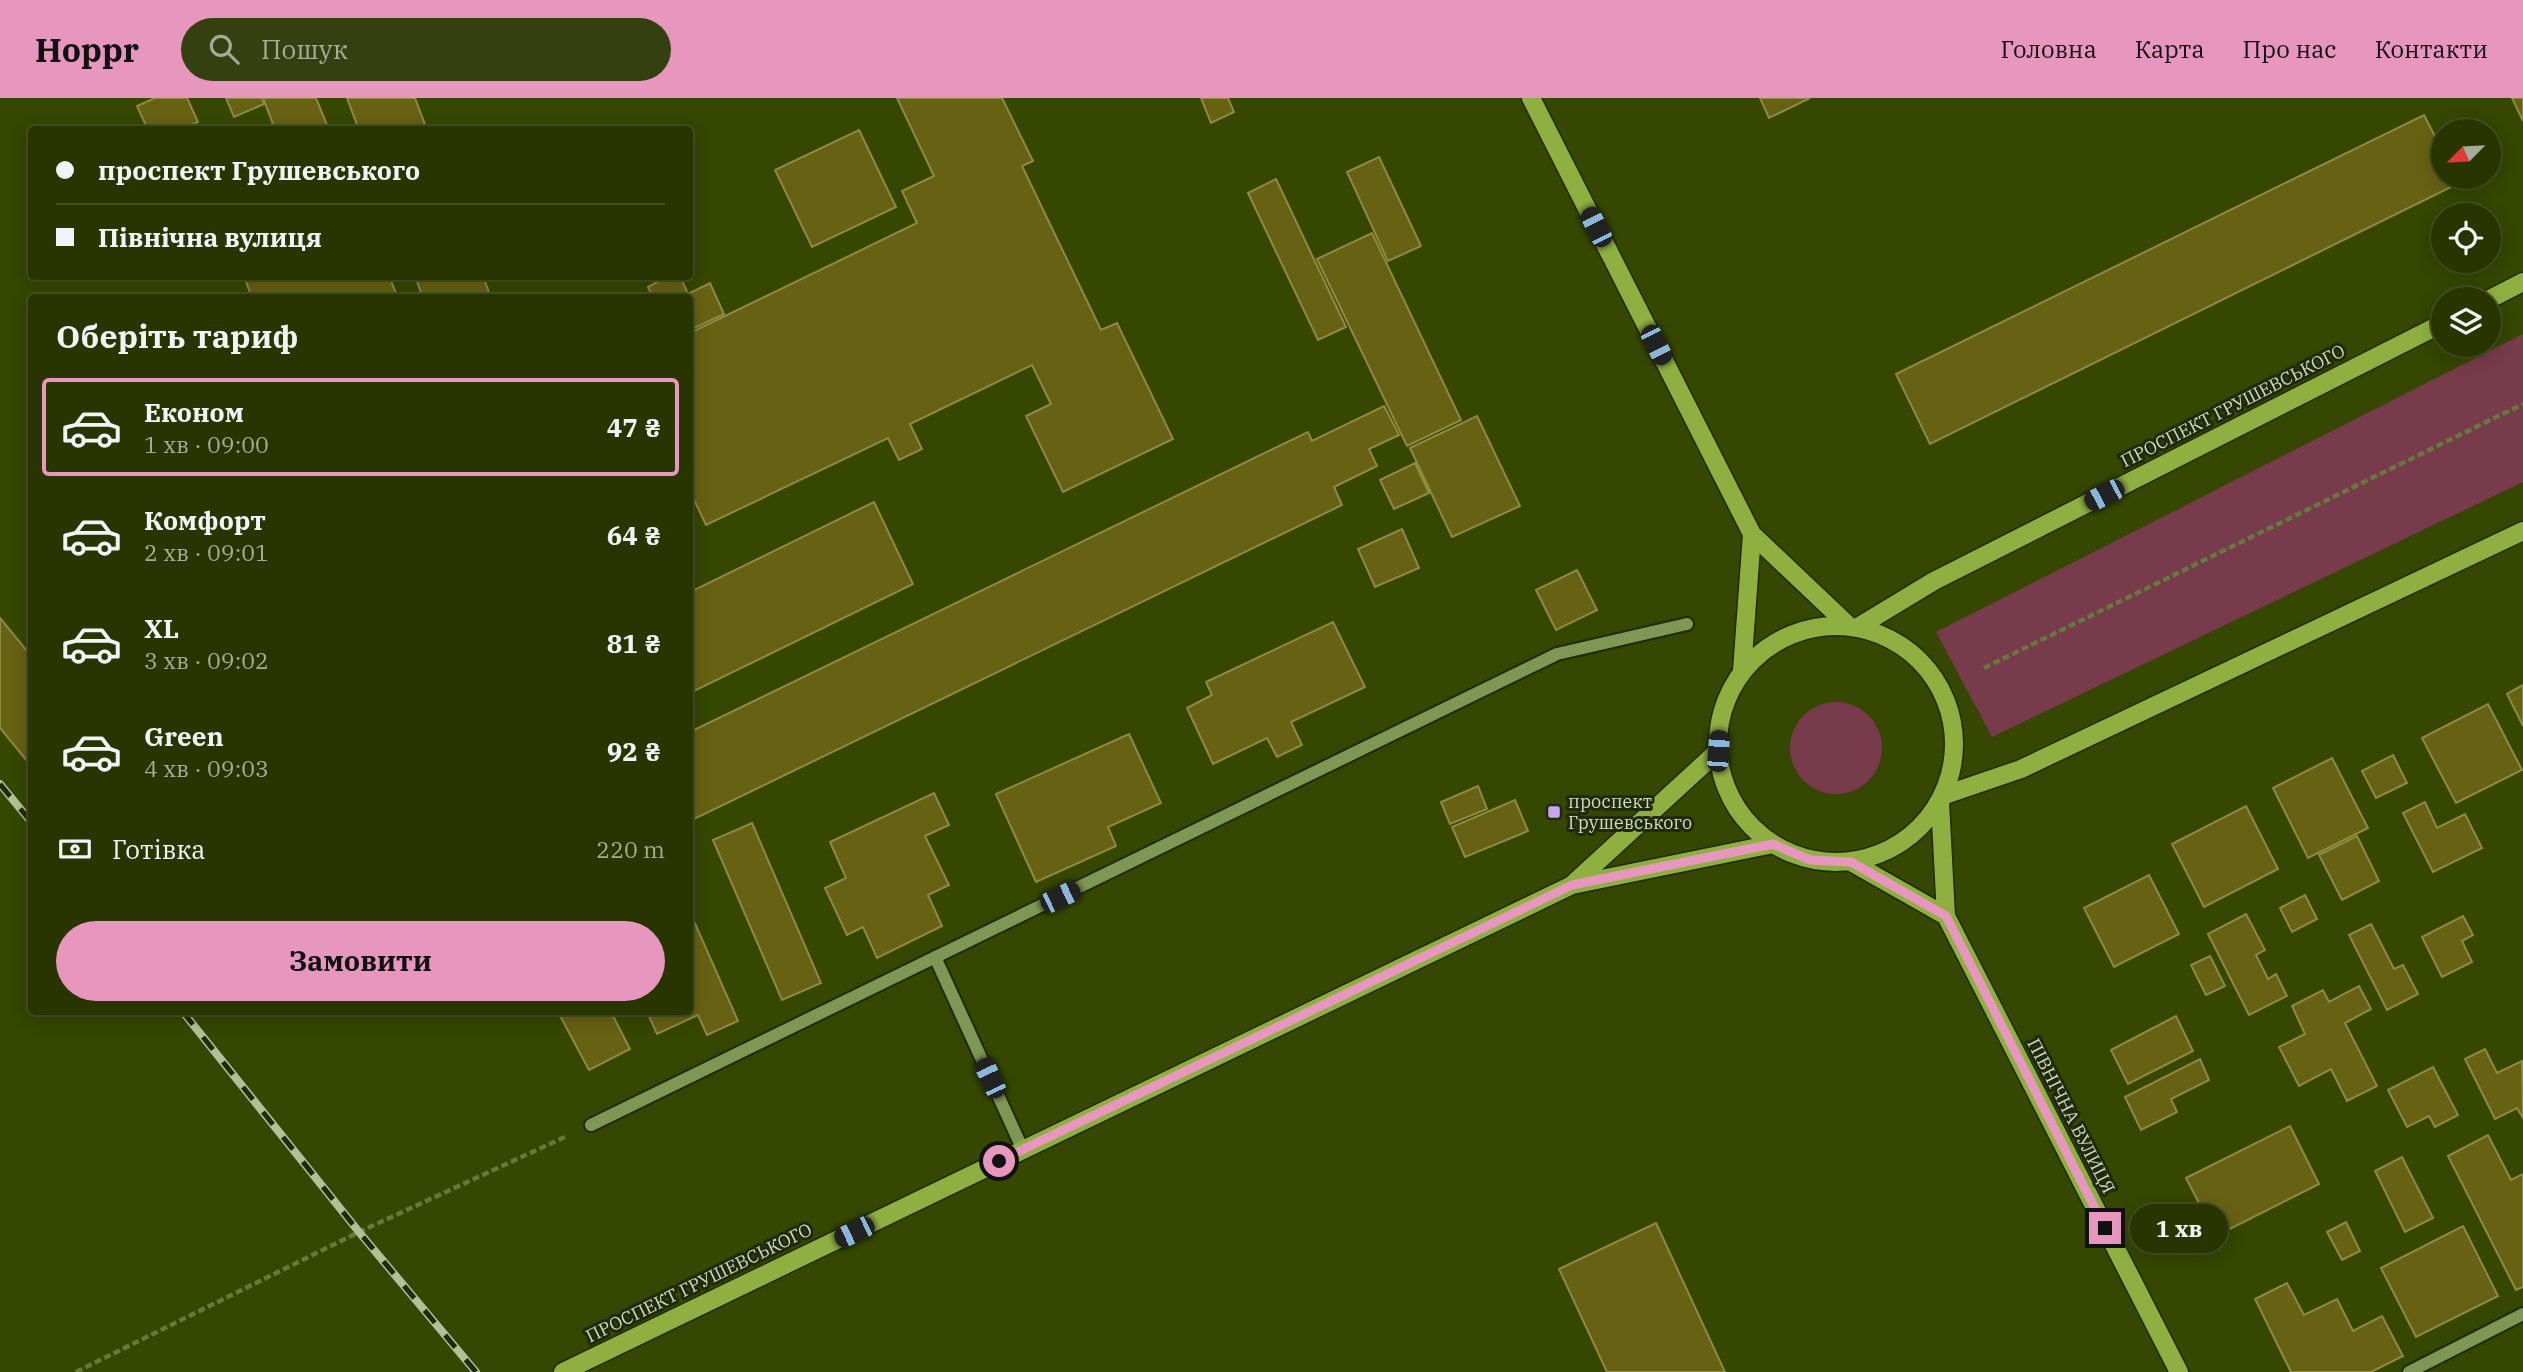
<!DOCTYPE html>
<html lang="uk">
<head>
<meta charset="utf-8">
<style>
	body { margin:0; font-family:"IBM Plex Serif",serif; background:#34400f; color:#f1f3f6; height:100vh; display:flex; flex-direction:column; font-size:26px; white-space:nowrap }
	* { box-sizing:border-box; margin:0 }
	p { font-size:23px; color:#a5ab99 }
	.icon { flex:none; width:38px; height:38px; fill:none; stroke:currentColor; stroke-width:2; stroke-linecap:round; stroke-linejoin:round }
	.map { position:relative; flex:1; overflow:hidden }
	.drawer { position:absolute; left:28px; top:196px; width:665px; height:721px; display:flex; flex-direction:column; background:#283500; border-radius:7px; box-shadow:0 4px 18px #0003,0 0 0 2px #445022 }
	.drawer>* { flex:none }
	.hud { position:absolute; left:28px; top:28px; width:665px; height:154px; border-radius:7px; box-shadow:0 4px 18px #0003,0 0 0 2px #445022; display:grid; align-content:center; height:154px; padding:0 28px; background:#283500 }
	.needle { width:46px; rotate:246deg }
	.fabs { position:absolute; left:2431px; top:21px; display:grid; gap:14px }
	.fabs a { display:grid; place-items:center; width:70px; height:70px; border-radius:50%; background:#283500; box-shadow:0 4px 18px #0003,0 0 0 2px #445022; font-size:35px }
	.end { position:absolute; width:32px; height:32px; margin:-16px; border:9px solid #e797bd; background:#111; box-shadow:0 0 0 4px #111 }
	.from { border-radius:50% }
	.bubble { position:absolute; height:49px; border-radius:24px; background:#283500; box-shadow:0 4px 18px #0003,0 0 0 2px #445022; font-size:23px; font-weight:700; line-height:49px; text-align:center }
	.car { position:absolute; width:21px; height:42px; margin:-21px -10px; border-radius:9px; box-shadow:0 0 5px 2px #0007; background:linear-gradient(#222 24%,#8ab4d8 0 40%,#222 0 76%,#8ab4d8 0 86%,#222 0) }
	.hud b { display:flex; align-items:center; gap:24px; height:66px; font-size:26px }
	.hud b+b { border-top:2px solid #445022 }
	.hud i { width:18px; height:18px; background:#f1f3f6 }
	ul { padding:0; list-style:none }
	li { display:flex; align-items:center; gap:21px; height:98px; margin:0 14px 10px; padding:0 14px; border:4px solid transparent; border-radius:7px }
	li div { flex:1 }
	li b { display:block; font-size:26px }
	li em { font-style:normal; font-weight:700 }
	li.on { border-color:#e797bd }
	li>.icon { width:63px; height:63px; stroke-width:1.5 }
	h2 { padding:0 28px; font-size:32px; line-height:84px }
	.pay { display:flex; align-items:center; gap:18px; height:77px; padding:0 28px; font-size:26px }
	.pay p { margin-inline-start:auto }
	.button { display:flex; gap:14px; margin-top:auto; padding:14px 28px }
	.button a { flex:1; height:80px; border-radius:42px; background:#e797bd; color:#111; font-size:28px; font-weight:700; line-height:80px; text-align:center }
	header { display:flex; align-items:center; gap:42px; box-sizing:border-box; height:98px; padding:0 35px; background:#e797bd; color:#111 }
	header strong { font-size:33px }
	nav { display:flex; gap:38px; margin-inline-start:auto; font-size:24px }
	.search { width:490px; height:63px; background:#34400f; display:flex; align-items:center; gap:18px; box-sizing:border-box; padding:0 24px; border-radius:38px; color:#a5ab99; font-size:26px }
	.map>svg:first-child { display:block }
	.green { fill:#773b4b }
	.building { fill:#676114; stroke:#8f8a42; stroke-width:2 }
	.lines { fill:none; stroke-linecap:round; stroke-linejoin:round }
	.minor-casing { stroke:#202b08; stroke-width:16 }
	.major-casing { stroke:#202b08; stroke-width:21 }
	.path { stroke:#68783d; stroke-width:4.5; stroke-dasharray:7 3.5; stroke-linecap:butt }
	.minor { stroke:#7f9655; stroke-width:12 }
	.major { stroke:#8fb041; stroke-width:18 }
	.rail-casing { stroke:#b2c098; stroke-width:8 }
	.rail { stroke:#212a0f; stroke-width:5; stroke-dasharray:16; stroke-linecap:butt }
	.route { stroke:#e797bd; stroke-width:9 }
	.poi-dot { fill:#c7a6ef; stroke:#212a0f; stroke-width:2.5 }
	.labels { text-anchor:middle; stroke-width:6; stroke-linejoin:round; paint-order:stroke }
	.street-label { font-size:18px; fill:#cfdcbb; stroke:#212a0f }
	.poi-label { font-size:18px; fill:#cfdcbb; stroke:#212a0f; text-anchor:start }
</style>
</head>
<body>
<header>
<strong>Hoppr</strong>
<div class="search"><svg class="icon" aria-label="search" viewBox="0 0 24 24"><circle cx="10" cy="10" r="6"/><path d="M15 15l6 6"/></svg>Пошук</div>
<nav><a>Головна</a><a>Карта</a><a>Про нас</a><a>Контакти</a></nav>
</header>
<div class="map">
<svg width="2523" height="1274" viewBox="0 0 2523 1274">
	<rect width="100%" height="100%" fill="#354700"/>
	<path class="green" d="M2523,236V384L1992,639L1936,534Z
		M1790 650a46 46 0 1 1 92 0a46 46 0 1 1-92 0Z"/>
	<path class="building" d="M155,0H187L198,24L181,32H148L137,8Z
		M226,0H262L264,6L234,19Z
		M263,0H316L329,32H258L273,26Z
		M347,0H415L427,32H359Z
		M897,0H1002L1033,63L1022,68L1101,232L1117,225L1173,341L1063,394L1026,318L1051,306L1032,267L910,326L922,351L899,362L888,340L706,427L690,393V235L917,125L902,93L934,78Z
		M1201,0H1228L1234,14L1211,25Z
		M1760,0H1810L1769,20Z
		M2512,0H2523V23Z
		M2424,17L2443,54V79H2455L2459,85L1930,346L1896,276Z
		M859,32L896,109L812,149L775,72Z
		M1379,59L1421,148L1388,163L1347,74Z
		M1276,81L1346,229L1318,242L1248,95Z
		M1372,135L1461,322L1407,348L1317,161Z
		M244,178H389L398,200H252Z
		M415,178H483L491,200H423Z
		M668,178H680L688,196L710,185L724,216L690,232V200H653L648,189Z
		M1384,308L1399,337L1369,351L1377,368L1334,389L1342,407L690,723V634L1308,334L1312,343Z
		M1477,318L1520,408L1452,439L1410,350Z
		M1415,365L1429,395L1394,411L1380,382Z
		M874,404L913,486L690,595V494Z
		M1402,431L1419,470L1375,489L1358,451Z
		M1577,472L1597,512L1556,532L1536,492Z
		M0,520L32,559V669L0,630Z
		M1333,524L1365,589L1291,624L1302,647L1277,659L1267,640L1213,666L1187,610L1212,597L1206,584Z
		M2523,587V628L2507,596Z
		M2488,606L2522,672L2456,705L2422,640Z
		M1129,636L1161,705L1108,729L1116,748L1036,784L996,696Z
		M2393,657L2407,685L2376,700L2362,673Z
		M2332,660L2368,730L2308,760L2273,690Z
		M1478,688L1487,711L1450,726L1441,704Z
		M934,695L949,727L925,738L949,787L928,797L942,828L877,860L863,829L847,837L825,790L846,780L830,744Z
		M1515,702L1528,733L1465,759L1452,729Z
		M2425,704L2437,730L2465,716L2482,750L2433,774L2403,715Z
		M2246,708L2278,771L2204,809L2172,746Z
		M752,725L821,885L782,902L713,742Z
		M2357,738L2379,783L2342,802L2319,757Z
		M2149,777L2179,836L2114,869L2084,810Z
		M2305,797L2317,821L2292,834L2280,810Z
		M690,814L738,923L707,937L698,917L657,936L647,914H690Z
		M2246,816L2265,852L2256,857L2268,881L2276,876L2287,898L2249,917L2208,836Z
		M2463,818L2473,837L2462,843L2472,864L2442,879L2422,839Z
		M2371,826L2394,871L2403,867L2418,896L2387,912L2349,837Z
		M2210,858L2225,888L2206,897L2191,867Z
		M2359,888L2371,911L2345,925L2377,988L2347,1003L2331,971L2299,988L2279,949L2305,936L2292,908L2323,892L2329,904Z
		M558,914H611L630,951L589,972Z
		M2176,918L2193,953L2128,986L2111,952Z
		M2485,951L2497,975L2522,963L2523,1020L2517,1010L2495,1021L2465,961Z
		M2200,961L2209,982L2171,1001L2177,1014L2141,1032L2125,999Z
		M2433,969L2458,1017L2435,1029L2429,1018L2407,1029L2388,992Z
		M2290,1028L2319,1086L2216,1138L2186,1080Z
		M2488,1037L2511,1082L2523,1076V1189L2516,1192L2448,1058Z
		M2402,1059L2433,1120L2405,1134L2375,1073Z
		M2346,1124L2360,1153L2342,1162L2327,1134Z
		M1656,1125L1725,1274H1607L1559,1171Z
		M2463,1128L2498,1198L2416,1239L2381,1170Z
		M2287,1185L2304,1217L2337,1201L2353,1233L2382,1218L2403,1258L2371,1274H2291L2255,1201Z"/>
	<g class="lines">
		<defs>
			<path id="minor" d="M935,859L1023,1052
				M591,1027L1557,556L1687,526
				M2409,1274L2523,1216"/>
			<path id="major" d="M1531,0L1752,436L1849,528
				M2488,202L2523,184
				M1718 646a118 118 0 1 1 236 0a118 118 0 1 1-236 0Z
				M1858,529L1934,483L2443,225
				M1742,573L1752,436
				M1942,698L2021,671L2523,433
				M1940,704L1946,818L2179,1274
				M1851,764L1946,818
				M1573,786L1718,653
				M563,1274L1572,787L1773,746"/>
		</defs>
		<use href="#minor" class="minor-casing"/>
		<use href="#major" class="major-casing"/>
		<path class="path" d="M1984,570L2523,306
			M76,1274L359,1134L567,1038"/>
		<use href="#minor" class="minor"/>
		<use href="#major" class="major"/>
		<defs>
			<path id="rail" d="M0,686L32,725
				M183,914L359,1134L476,1274"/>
		</defs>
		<use href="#rail" class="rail-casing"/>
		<use href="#rail" class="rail"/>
	</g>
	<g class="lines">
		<path class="route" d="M999,1063L1572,787L1773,746L1810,762L1851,764L1946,818L2105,1130"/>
	</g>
	<rect class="poi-dot" x="1547" y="707" width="14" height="14" rx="3.5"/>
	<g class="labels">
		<g class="street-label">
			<text transform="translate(2233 308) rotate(-27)" y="6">ПРОСПЕКТ ГРУШЕВСЬКОГО</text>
			<text transform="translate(2071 1018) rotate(63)" y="6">ПІВНІЧНА ВУЛИЦЯ</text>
			<text transform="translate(699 1185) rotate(-26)" y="6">ПРОСПЕКТ ГРУШЕВСЬКОГО</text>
		</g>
		<g class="poi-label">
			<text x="1568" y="710">проспект<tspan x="1568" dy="21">Грушевського</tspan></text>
		</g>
	</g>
</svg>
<div class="fabs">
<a><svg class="needle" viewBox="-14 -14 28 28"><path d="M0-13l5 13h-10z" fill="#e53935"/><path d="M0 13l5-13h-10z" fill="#a5ab99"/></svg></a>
<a><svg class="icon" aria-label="locate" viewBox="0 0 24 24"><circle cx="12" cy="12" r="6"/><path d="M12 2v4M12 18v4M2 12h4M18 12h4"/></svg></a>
<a><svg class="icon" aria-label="layers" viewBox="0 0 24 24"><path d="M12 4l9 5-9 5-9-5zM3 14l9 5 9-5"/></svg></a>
</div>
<i class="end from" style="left:999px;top:1063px"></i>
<i class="end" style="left:2105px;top:1130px"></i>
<div class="bubble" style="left:2130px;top:1106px;width:98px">1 хв</div>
<i class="car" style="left:1596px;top:129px;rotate:333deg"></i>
<i class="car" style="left:1656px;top:247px;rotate:153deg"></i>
<i class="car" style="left:2104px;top:397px;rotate:243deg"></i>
<i class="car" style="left:1718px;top:653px;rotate:4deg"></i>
<i class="car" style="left:1060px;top:799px;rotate:64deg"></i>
<i class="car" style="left:990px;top:980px;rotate:335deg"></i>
<i class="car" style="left:854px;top:1134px;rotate:244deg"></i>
<div class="hud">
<b><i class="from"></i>проспект Грушевського</b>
<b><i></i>Північна вулиця</b>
</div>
<section class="drawer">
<h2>Оберіть тариф</h2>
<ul>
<li class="on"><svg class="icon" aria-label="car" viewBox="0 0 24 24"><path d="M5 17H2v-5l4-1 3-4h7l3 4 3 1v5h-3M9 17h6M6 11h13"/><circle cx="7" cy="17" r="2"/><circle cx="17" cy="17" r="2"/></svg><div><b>Економ</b><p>1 хв · 09:00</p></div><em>47 ₴</em></li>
<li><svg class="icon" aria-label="car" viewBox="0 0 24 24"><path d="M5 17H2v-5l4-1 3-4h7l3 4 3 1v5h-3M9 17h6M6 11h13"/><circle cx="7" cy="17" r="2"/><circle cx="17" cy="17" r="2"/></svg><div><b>Комфорт</b><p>2 хв · 09:01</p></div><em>64 ₴</em></li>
<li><svg class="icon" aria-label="car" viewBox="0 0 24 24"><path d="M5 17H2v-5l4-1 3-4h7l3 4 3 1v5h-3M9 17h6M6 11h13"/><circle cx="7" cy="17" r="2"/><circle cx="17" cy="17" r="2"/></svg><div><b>XL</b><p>3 хв · 09:02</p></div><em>81 ₴</em></li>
<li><svg class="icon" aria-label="car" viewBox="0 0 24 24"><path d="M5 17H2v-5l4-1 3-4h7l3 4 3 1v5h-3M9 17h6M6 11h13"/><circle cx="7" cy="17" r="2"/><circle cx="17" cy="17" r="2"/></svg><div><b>Green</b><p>4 хв · 09:03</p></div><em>92 ₴</em></li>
</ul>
<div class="pay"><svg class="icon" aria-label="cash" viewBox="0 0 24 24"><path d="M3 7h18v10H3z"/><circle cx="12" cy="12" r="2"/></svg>Готівка<p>220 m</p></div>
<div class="button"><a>Замовити</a></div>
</section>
</div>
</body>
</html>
